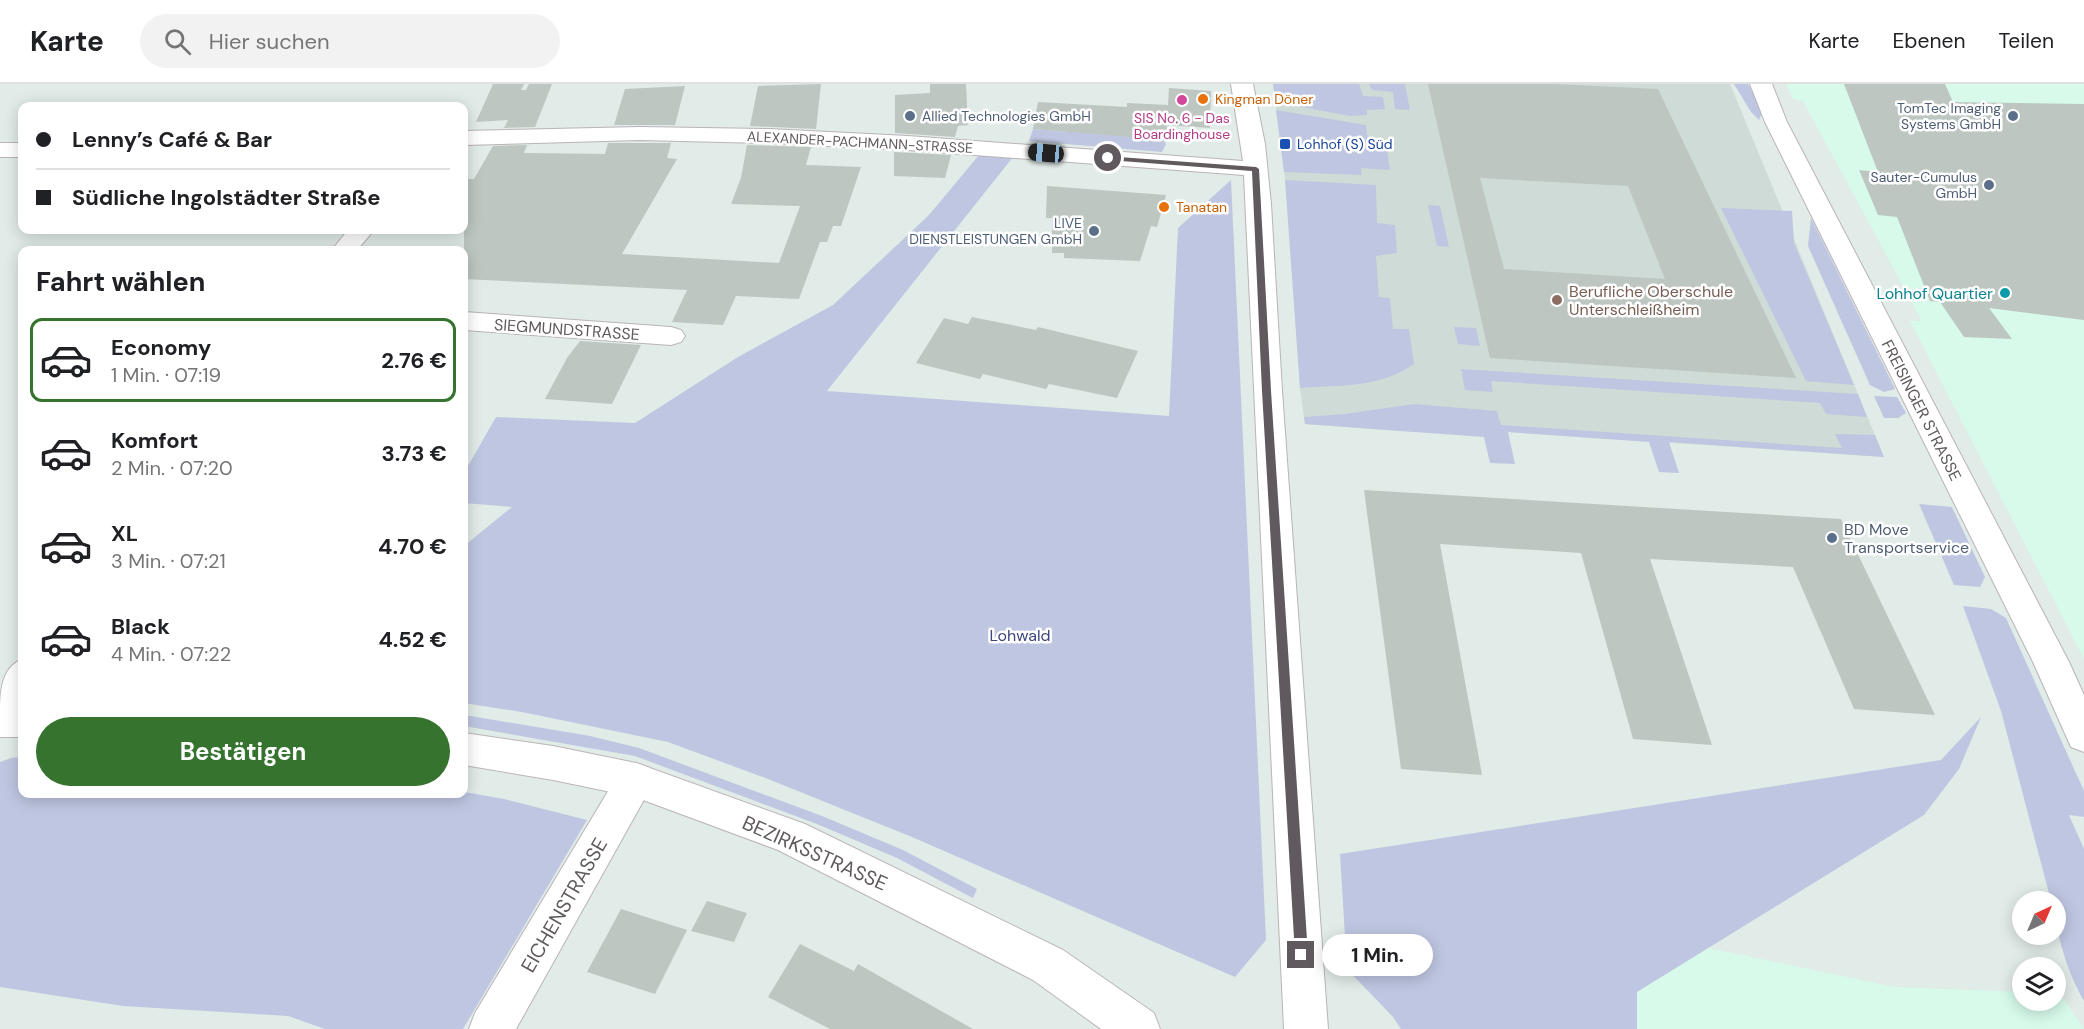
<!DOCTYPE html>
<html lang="de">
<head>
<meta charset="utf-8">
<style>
	body { margin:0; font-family:"DM Sans",sans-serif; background:#f2f2f2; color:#202124; height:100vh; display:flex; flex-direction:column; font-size:22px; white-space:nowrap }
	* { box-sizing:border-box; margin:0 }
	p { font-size:20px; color:#757577 }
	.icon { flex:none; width:33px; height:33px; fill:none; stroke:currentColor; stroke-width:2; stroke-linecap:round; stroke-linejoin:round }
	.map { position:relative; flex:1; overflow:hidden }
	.details { position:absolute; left:18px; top:162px; width:450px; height:552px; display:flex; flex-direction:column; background:#fff; border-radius:12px; box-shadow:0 3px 15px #0003 }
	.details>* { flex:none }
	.banner { position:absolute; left:18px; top:18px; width:450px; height:132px; border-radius:12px; box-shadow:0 3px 15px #0003; display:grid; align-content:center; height:132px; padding:0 18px; background:#fff }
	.needle { width:39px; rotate:44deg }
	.buttons { position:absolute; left:2012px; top:807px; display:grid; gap:12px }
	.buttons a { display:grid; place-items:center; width:54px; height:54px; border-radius:50%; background:#fff; box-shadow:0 3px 15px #0003; font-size:30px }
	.end { position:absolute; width:27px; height:27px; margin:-14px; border:8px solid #60595e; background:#fff; box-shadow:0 0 0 3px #fff }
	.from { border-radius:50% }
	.bubble { position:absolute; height:42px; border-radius:21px; background:#fff; box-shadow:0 3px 15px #0003; font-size:20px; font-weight:700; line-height:42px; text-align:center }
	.car { position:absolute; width:18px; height:36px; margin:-18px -9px; border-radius:8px; box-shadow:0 0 4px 2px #0007; background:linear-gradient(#222 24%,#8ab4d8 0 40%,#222 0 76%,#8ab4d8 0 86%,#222 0) }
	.banner b { display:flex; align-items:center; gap:21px; height:57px; font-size:22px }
	.banner b+b { border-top:2px solid #e0e0e0 }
	.banner i { width:15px; height:15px; background:#202124 }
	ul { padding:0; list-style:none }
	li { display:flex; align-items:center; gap:18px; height:84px; margin:0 12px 9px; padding:0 6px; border:3px solid transparent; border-radius:12px }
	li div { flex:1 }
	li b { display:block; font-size:22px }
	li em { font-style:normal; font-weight:700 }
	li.on { border-color:#35732e }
	li>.icon { width:54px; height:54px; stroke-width:1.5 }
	h2 { padding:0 18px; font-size:27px; line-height:72px }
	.primary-button { display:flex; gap:12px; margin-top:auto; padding:12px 18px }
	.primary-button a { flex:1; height:69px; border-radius:36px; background:#35732e; color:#fff; font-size:24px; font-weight:700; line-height:69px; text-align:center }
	header { display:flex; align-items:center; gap:36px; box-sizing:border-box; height:84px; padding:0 30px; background:#fff; border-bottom:2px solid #e0e0e0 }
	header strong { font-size:28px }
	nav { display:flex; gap:33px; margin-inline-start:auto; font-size:21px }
	.search { width:420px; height:54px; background:#f2f2f2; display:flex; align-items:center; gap:15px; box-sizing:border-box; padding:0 21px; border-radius:33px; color:#757577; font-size:22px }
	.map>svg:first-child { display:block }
	.commercial { fill:#d7faeb }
	.education { fill:#cfdbd6 }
	.green { fill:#bfc6e1 }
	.building { fill:#bdc6c1; fill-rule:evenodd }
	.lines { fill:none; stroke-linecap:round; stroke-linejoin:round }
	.street-casing { stroke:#bab3b8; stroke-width:2 }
	.secondary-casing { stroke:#bcb5b9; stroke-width:2 }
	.street { fill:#fff; fill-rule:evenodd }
	.secondary { fill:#fff; fill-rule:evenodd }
	.route { fill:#60595e }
	.food-dot { fill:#e8710a; stroke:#fff; stroke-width:2 }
	.hotel-dot { fill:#d1479c; stroke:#fff; stroke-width:2 }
	.service-dot { fill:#5c6f8a; stroke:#fff; stroke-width:2 }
	.transit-dot { fill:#1a4fb4; stroke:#fff; stroke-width:2 }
	.culture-dot { fill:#0f9aa8; stroke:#fff; stroke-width:2 }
	.education-dot { fill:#8d6e63; stroke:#fff; stroke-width:2 }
	.labels { text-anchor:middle; stroke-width:5; stroke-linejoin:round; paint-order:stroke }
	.far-food-label { font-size:14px; fill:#c56008; stroke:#fff; text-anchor:start }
	.far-service-label { font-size:14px; fill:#4e5e75; stroke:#fff; text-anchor:end }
	.far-hotel-label { font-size:14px; fill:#b23c85; stroke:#fff }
	.far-street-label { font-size:14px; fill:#60595e; stroke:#fff }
	.far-transit-label { font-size:14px; fill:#164399; stroke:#fff; text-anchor:start }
	.education-label { font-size:16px; fill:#785e54; stroke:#fff; text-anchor:start }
	.culture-label { font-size:16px; fill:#0d838f; stroke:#fff; text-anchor:end }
	.street-label { font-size:16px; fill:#60595e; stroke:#fff }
	.service-label { font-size:16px; fill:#4e5e75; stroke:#fff; text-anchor:start }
	.park-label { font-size:16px; fill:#3b467d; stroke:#fff }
	.near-street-label { font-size:20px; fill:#60595e; stroke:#fff }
</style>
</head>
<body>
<header>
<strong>Karte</strong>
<div class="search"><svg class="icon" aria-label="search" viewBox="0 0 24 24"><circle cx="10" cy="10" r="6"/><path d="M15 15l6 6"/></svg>Hier suchen</div>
<nav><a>Karte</a><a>Ebenen</a><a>Teilen</a></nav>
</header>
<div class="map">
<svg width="2084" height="945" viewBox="0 0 2084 945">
	<rect width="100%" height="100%" fill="#e1ebe7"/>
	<path class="commercial" d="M1786,0H2084V575L1910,237H1922L1803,17L1793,15Z
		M1708,864L1895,903L2022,908V916H2055V909L2060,910L2084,945H1637V908Z"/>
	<path class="education" d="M1273,0H1730L1884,373L1508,348H1412L1305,340L1300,304L1288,118Z"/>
	<path class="green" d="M1273,0H1359L1363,12L1383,13L1385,25L1367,26V31L1350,32L1276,18Z
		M1369,0H1405L1410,26L1395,25L1393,8L1372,6Z
		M1734,0H1748L1763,27L1759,36L1751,28Z
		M1276,26L1366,41L1369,65L1387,66L1390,86L1361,84L1362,91L1284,88Z
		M1033,45L1163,55L1166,60L1162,68L1029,57Z
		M979,71L1013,73L827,307L1169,332L1178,144L1231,96L1266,856L1235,893L912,753L768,695L668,658L522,628L464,619V462L512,423L464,419V389L496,333L635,339L738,273L833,221L929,131Z
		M1285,96L1376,101L1377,139L1395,141L1397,169L1376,172L1379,213L1390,214L1393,245H1409L1414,280C1380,304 1341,301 1300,304Z
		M1428,121L1440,122L1449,163L1437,162Z
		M1721,124L1792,127L1794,159L1854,301L1806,297Z
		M1811,134L1895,305L1884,308L1870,301L1808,162Z
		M1454,243L1476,244L1480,262L1458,260Z
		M1461,285L1858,310L1867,333L1826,330L1820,319L1491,297L1493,308L1465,306Z
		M1874,312L1897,313L1906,329L1898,334H1884Z
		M1414,320L1497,327L1501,341L1842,364L1835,350L1875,351L1884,373L1669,358L1679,389L1659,388L1649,358L1508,348L1515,380L1490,379L1484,353L1305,340L1304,333L1345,330Z
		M1919,420L1952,423L1985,493L1980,503L1954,501Z
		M1963,522L1991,525L2006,534L2084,707V733L2069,731L2084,765V917C2068,889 2055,850 2055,818L2051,817L2001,627Z
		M464,631L590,652L639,664L822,732L903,766L977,805L973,814L897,774L817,740L635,672L464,642Z
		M1981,633L1959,685L1924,731L1637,908V945H1401L1393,933L1347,885L1340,770L1941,676Z
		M22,673V710L464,708L504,715L587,736L463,945H325L288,932L123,922L0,903V678L11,674Z"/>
	<path class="building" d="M493,0H524L521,6H526L529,0H552L535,43L504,44L508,36L476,38Z
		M821,0L816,45L750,42L758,2Z
		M930,0H966L968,41L958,42L955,53L895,49V11L930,9Z
		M1428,0H1553L1658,5L1796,294L1490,274ZM1480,94L1628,102L1665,195L1504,185Z
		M1844,0H1945L1953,18L2084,20V236L1989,224L2012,255L1964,253L1940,218L1930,217L1897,133L1878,131L1859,86L1878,88Z
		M685,2L675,41H614L625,5Z
		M1169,4L1211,7L1210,44L1167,41L1168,28L1166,56L1033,45L1038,18L1127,23V19L1168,21Z
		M608,59H671L667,74L677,75L622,170L779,179L800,122L731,120L741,94L747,61L811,63L806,81L861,83L841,142H833L827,158H820L799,215L736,212L723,241L672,238L687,206L464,195V95H474L493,62L527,61L524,69L605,70Z
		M894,68L951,71L945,94L894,92Z
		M1047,102L1166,111L1157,143L1151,142L1140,177L1064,174V169H1052V134H1046Z
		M972,233L1036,246L1038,243L1138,267L1117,314L1049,300L1046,305L983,290L980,295L916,279L944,234L968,240Z
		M580,257L641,261L612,320L545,315L567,274Z
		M1364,406L1841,435L1935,631L1854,625L1793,483L1650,475L1712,661L1633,655L1581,469L1440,460L1482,691L1401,685Z
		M707,817L747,829L734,858L691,847Z
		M621,825L687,846L655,910L587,888Z
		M800,860L854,887L858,880L973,945H830L768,913Z"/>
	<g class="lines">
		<defs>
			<path id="street" d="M1231,0H1253L1265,60L1271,120L1282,307L1328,945H1284L1244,91L908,66L769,59L640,56L464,61V47L640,43L769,45L908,52L1243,77Z
				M1750,0H1772L1787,38L2069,578L2084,611V668L2071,663L2033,578L1765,38Z
				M0,59H22V73H0Z
				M348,146H374L357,166H332Z
				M464,228L671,243L681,246L685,252L681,258L671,261L464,246Z
				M22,575C25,601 29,625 0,635C0,609 0,585 22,575Z
				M636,679L650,684L655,696L516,945H469L475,929L622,684Z"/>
			<path id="secondary" d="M0,621H22V653H0Z
				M464,649L553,662L636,679L805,740L1063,866L1154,929L1160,945H1101L1033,896L778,766L635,713L553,696L464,681Z"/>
		</defs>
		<use href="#street" class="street-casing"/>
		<use href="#secondary" class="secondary-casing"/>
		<use href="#street" class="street"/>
		<use href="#secondary" class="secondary"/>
	</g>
	<path class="route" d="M1105,72L1256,83L1259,85L1271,307L1308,871L1306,875L1301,877L1297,875L1295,871L1262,307L1252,87L1108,76Z"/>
	<g class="food-dot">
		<circle cx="1203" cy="15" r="6"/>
		<circle cx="1164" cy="123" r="6"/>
	</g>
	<circle class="hotel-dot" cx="1182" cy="16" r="6"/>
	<g class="service-dot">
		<circle cx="910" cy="32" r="6"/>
		<circle cx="2013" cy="32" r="6"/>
		<circle cx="1989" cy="101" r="6"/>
		<circle cx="1094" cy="147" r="6"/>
		<circle cx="1832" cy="454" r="6"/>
	</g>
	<rect class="transit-dot" x="1279" y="54" width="12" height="12" rx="3"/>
	<circle class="culture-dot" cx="2005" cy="209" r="6"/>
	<circle class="education-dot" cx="1557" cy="216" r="6"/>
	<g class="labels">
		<g class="far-food-label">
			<text x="1215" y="20">Kingman Döner</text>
			<text x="1176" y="128">Tanatan</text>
		</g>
		<g class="far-service-label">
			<text x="2001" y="29">TomTec Imaging<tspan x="2001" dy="16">Systems GmbH</tspan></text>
			<text x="922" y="37" text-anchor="start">Allied Technologies GmbH</text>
			<text x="1977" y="98">Sauter-Cumulus<tspan x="1977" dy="16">GmbH</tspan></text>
			<text x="1082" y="144">LIVE<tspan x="1082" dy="16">DIENSTLEISTUNGEN GmbH</tspan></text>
		</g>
		<g class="far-hotel-label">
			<text x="1182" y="39">SIS No. 6 - Das<tspan x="1182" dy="16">Boardinghouse</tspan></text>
		</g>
		<g class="far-street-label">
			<text transform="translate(860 58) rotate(3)" y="5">ALEXANDER-PACHMANN-STRASSE</text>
		</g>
		<g class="far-transit-label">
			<text x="1297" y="65">Lohhof (S) Süd</text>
		</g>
		<g class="education-label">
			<text x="1569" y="213">Berufliche Oberschule<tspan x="1569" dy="18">Unterschleißheim</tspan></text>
		</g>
		<g class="culture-label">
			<text x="1993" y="215">Lohhof Quartier</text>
		</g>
		<g class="street-label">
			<text transform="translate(567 245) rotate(4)" y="6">SIEGMUNDSTRASSE</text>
			<text transform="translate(1922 326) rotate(63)" y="6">FREISINGER STRASSE</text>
		</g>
		<g class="service-label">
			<text x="1844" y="451">BD Move<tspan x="1844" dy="18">Transportservice</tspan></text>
		</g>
		<g class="park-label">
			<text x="1020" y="557">Lohwald</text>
		</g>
		<g class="near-street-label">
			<text transform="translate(815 769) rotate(24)" y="7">BEZIRKSSTRASSE</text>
			<text transform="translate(564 821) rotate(-60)" y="7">EICHENSTRASSE</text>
		</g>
	</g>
</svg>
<div class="buttons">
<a><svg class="needle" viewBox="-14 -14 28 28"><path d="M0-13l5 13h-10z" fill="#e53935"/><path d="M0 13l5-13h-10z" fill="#757577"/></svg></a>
<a><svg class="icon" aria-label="layers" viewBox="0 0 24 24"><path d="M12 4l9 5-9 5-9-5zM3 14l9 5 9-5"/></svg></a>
</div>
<i class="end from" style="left:1108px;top:74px"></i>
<i class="end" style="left:1301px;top:871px"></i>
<div class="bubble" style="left:1322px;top:850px;width:111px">1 Min.</div>
<i class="car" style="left:1046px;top:69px;rotate:275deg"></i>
<div class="banner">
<b><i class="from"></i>Lenny’s Café &amp; Bar</b>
<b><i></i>Südliche Ingolstädter Straße</b>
</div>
<section class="details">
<h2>Fahrt wählen</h2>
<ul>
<li class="on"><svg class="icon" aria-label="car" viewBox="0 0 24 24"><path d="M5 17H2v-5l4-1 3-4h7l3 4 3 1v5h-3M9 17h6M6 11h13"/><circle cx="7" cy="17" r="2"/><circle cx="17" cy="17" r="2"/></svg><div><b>Economy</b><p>1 Min. · 07:19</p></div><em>2.76 €</em></li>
<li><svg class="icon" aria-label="car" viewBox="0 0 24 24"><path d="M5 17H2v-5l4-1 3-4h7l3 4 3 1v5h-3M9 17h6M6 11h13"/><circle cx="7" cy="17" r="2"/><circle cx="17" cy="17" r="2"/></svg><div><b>Komfort</b><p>2 Min. · 07:20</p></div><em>3.73 €</em></li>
<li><svg class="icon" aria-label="car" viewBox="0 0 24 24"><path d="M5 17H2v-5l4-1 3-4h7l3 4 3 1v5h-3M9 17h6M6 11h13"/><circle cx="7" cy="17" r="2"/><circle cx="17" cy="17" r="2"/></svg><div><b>XL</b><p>3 Min. · 07:21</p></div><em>4.70 €</em></li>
<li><svg class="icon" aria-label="car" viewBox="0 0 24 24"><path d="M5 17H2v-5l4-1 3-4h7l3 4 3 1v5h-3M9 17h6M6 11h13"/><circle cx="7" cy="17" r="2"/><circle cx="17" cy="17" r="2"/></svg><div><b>Black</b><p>4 Min. · 07:22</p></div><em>4.52 €</em></li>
</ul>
<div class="primary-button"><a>Bestätigen</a></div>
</section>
</div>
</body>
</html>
